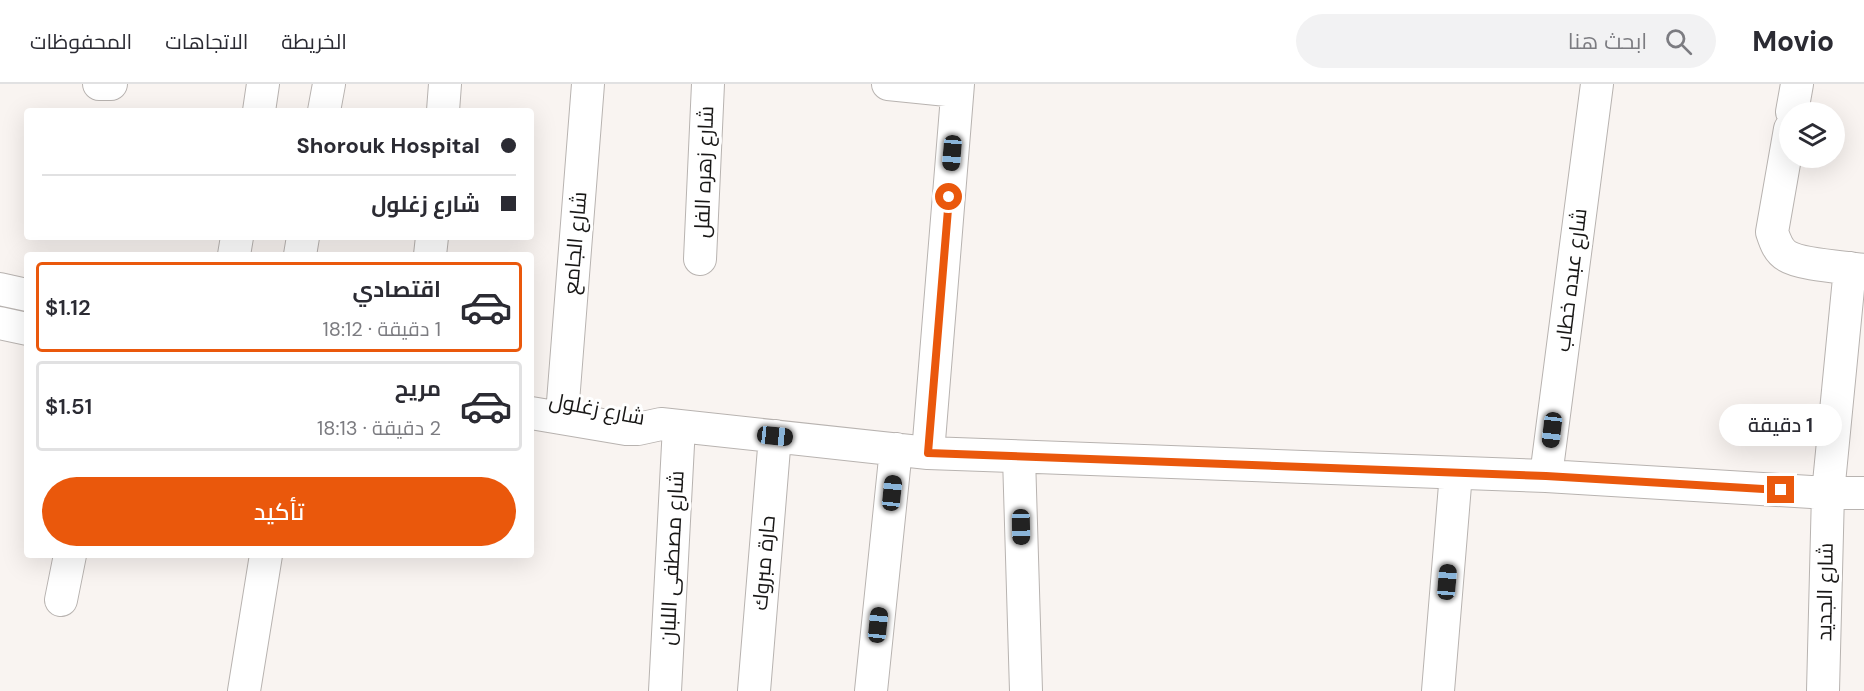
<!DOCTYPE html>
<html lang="ar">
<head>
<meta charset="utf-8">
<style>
	body { margin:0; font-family:"DM Sans",Cairo,sans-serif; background:#f2f2f3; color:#2b2b33; direction:rtl; height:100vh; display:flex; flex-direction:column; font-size:22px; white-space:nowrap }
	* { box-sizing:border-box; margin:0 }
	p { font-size:20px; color:#7c7c81 }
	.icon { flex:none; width:33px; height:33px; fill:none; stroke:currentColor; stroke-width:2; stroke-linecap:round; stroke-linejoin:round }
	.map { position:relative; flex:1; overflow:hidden; direction:ltr }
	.details { position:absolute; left:24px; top:168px; width:510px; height:306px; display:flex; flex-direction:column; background:#fff; border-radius:6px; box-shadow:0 6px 24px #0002; direction:rtl }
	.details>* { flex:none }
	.hud { position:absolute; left:24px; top:24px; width:510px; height:132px; border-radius:6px; box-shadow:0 6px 24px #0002; direction:rtl; display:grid; align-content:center; height:132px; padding:0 18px; background:#fff }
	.tools { position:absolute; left:1779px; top:18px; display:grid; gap:12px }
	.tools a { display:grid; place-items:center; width:66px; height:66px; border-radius:50%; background:#fff; box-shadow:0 6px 24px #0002; font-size:30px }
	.end { position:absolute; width:27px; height:27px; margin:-14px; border:8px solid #ea580c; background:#fff; box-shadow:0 0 0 3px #fff }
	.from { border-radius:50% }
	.bubble { position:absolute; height:42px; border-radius:21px; background:#fff; box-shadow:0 6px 24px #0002; font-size:20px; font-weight:600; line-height:42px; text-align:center; direction:rtl }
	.car { position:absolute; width:18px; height:36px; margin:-18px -9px; border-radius:8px; box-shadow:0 0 4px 2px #0007; background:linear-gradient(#222 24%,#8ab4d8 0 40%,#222 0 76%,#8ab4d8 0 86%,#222 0) }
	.hud b { display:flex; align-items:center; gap:21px; height:57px; font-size:22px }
	.hud b+b { border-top:2px solid #e1e1e2 }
	.hud i { width:15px; height:15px; background:#2b2b33 }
	ul { padding:10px 0 0; list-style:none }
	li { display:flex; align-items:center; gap:18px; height:90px; margin:0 12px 9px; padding:0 6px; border:3px solid #e1e1e2; border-radius:6px }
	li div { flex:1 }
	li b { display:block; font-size:22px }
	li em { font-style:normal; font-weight:600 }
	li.current { border-color:#ea580c }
	li>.icon { width:54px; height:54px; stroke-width:1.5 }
	.action { display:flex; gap:12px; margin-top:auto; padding:12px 18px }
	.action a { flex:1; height:69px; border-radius:36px; background:#ea580c; color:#fff; font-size:24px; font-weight:600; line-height:69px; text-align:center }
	header { display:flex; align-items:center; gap:36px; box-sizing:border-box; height:84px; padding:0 30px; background:#fff; border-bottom:2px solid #e1e1e2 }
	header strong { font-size:28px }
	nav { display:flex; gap:33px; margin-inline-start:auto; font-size:21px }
	.search { width:420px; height:54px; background:#f2f2f3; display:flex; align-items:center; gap:15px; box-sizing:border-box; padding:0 21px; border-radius:33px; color:#7c7c81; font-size:22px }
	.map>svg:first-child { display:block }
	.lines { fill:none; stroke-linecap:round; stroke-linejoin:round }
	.minor-casing { stroke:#b8b3b0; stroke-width:34 }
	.minor { stroke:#fff; stroke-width:32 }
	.route { stroke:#ea580c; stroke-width:8 }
	.labels { text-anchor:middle; stroke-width:6; stroke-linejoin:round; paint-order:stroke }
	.street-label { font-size:21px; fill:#181716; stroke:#fff }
</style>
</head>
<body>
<header>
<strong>Movio</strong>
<div class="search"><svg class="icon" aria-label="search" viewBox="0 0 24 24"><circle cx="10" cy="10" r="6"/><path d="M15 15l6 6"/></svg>ابحث هنا</div>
<nav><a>الخريطة</a><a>الاتجاهات</a><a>المحفوظات</a></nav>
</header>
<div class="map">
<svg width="1864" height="607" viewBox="0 0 1864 607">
	<rect width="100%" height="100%" fill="#f9f4f1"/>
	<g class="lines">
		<defs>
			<path id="minor" d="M99,0H111
				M888,0L957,7
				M259,27L263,0
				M324,27L329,0
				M443,27L445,0
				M1792,28L1797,0
				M1790,45L1772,148C1775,157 1778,167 1787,172C1801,181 1846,183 1864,186
				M234,171L237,153
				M300,171L303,153
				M430,171L432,153
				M700,175L708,0
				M0,205L27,211
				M0,239L27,245
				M563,318L588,0
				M531,329L626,345H638L661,340L928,369L1546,392L1828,409H1864
				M928,369L958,0
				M1019,373L1026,607
				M1546,392L1597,0
				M61,516L70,471
				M244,607L266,471
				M665,607L679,342
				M754,607L775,352
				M871,607L896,365
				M1438,607L1456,389
				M1823,607L1828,409L1850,184"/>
		</defs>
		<use href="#minor" class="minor-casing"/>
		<use href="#minor" class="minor"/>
	</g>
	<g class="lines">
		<path class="route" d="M949,113L928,369L1546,392L1781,406"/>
	</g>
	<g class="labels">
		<g class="street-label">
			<text transform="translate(704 88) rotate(-88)" y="7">شارع زهره الفل</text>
			<text transform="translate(575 159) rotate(-85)" y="7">شارع الجامع</text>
			<text transform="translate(1571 196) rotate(-83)" y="7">شارع عبده خطاب</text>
			<text transform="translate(597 325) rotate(11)" y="7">شارع زغلول</text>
			<text transform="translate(672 474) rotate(-87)" y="7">شارع مصطفى اللبان</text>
			<text transform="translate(764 479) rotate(-85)" y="7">حارة مبروك</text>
			<text transform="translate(1825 508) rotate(-89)" y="7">شارع الجديد</text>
		</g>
	</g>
</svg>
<div class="tools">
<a><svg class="icon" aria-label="layers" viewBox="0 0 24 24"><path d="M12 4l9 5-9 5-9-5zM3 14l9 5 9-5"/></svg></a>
</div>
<i class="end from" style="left:949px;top:113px"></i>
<i class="end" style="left:1781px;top:406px"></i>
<div class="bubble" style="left:1719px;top:320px;width:123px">1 دقيقة</div>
<i class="car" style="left:952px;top:69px;rotate:185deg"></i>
<i class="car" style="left:1552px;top:346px;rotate:187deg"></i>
<i class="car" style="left:775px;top:352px;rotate:96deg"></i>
<i class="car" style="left:892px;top:409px;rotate:6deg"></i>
<i class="car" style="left:1021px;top:443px;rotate:179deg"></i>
<i class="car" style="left:1447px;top:498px;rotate:5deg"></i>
<i class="car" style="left:878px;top:541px;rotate:6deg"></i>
<div class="hud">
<b><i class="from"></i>Shorouk Hospital</b>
<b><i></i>شارع زغلول</b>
</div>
<section class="details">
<ul>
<li class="current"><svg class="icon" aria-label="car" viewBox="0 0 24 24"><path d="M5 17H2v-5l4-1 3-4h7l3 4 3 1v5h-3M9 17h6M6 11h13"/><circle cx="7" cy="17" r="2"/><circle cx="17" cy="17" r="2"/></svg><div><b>اقتصادي</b><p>1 دقيقة · 18:12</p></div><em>$1.12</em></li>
<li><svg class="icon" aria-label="car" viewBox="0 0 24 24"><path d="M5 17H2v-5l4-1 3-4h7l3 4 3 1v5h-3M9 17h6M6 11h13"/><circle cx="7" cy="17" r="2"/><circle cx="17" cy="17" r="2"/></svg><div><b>مريح</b><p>2 دقيقة · 18:13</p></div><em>$1.51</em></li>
</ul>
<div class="action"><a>تأكيد</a></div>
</section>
</div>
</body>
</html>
